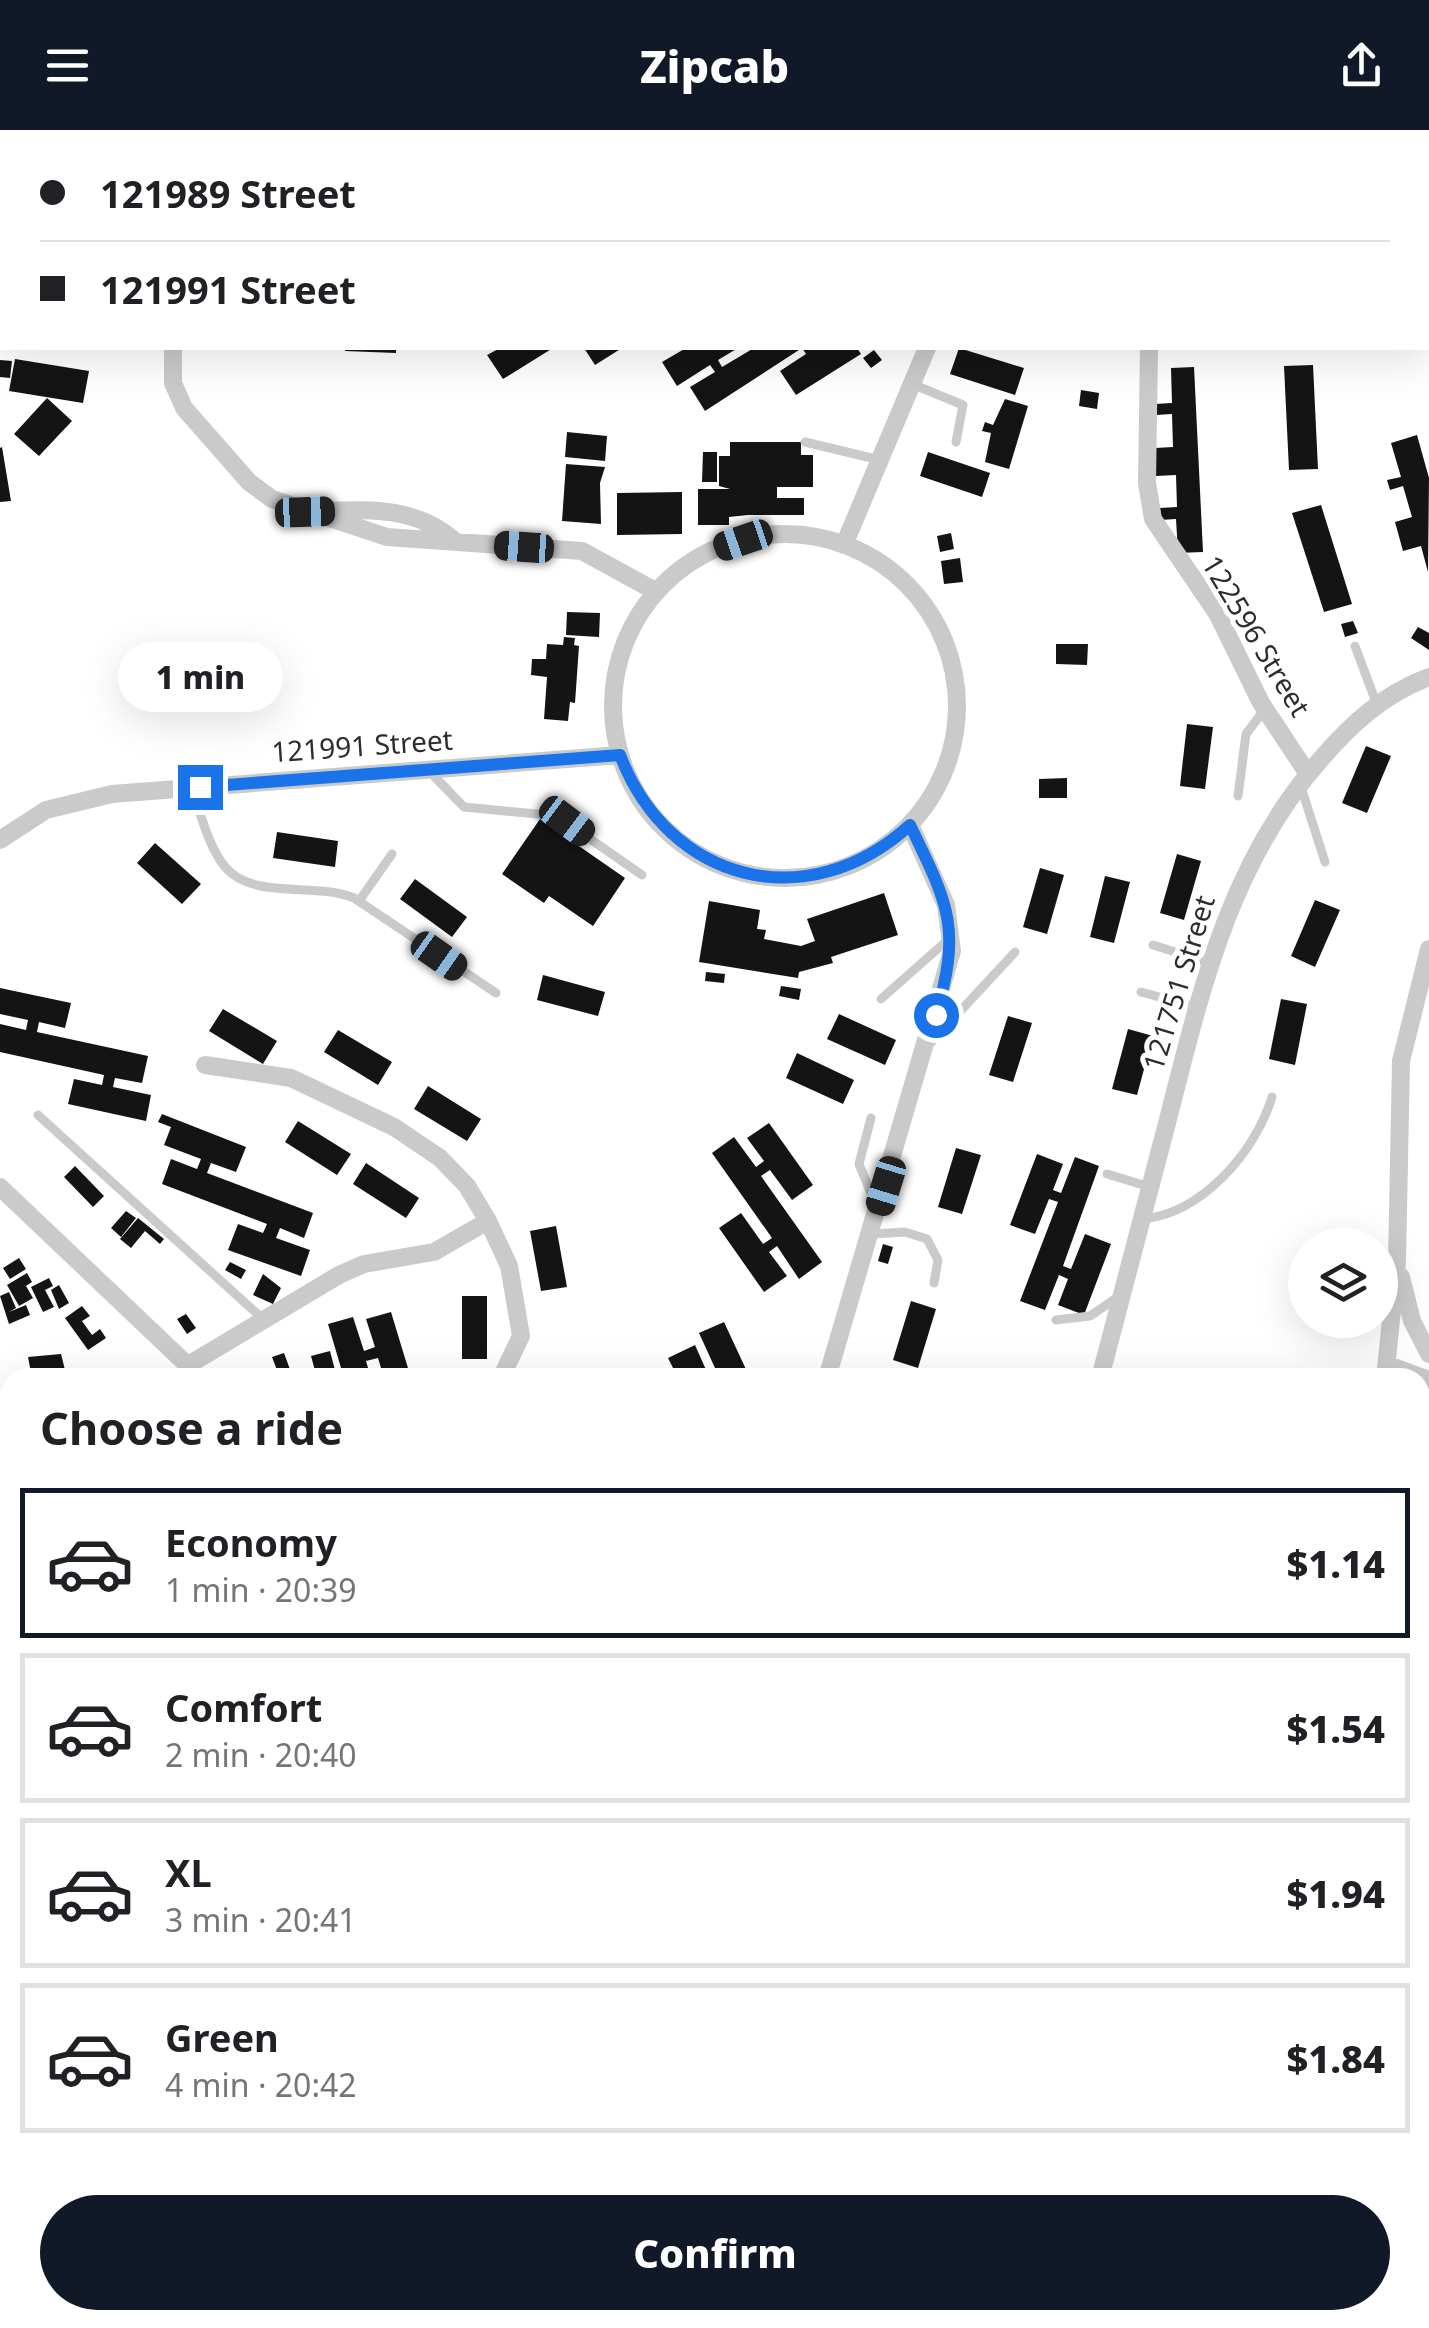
<!DOCTYPE html>
<html lang="en">
<head>
<meta charset="utf-8">
<style>
	body { margin:0; font-family:"Noto Sans",sans-serif; background:#f6f6f6; color:#202124; height:100vh; display:flex; flex-direction:column; font-size:38px; white-space:nowrap }
	* { box-sizing:border-box; margin:0 }
	p { font-size:32px; color:#757577 }
	.icon { flex:none; width:55px; height:55px; fill:none; stroke:currentColor; stroke-width:2; stroke-linecap:round; stroke-linejoin:round }
	.map { position:relative; flex:1; overflow:hidden }
	.details { position:absolute; left:0px; top:1238px; width:1430px; height:962px; display:flex; flex-direction:column; background:#fff; border-radius:30px 30px 0 0; box-shadow:0 10px 40px #0002 }
	.details>* { flex:none }
	.hud { position:absolute; left:0px; top:0px; width:1430px; height:220px; box-shadow:0 10px 40px #0002; display:grid; align-content:center; height:220px; padding:0 40px; background:#fff }
	.fabs { position:absolute; left:1288px; top:1098px; display:grid; gap:20px }
	.fabs a { display:grid; place-items:center; width:110px; height:110px; border-radius:50%; background:#fff; box-shadow:0 10px 40px #0002; font-size:50px }
	.end { position:absolute; width:45px; height:45px; margin:-22px; border:12px solid #1a73e8; background:#fff; box-shadow:0 0 0 5px #fff }
	.from { border-radius:50% }
	.bubble { position:absolute; height:70px; border-radius:35px; background:#fff; box-shadow:0 10px 40px #0002; font-size:32px; font-weight:800; line-height:70px; text-align:center }
	.car { position:absolute; width:30px; height:60px; margin:-30px -15px; border-radius:12px; box-shadow:0 0 8px 2px #0007; background:linear-gradient(#222 24%,#8ab4d8 0 40%,#222 0 76%,#8ab4d8 0 86%,#222 0) }
	.hud b { display:flex; align-items:center; gap:35px; height:95px; font-size:38px }
	.hud b+b { border-top:2px solid #e0e0e0 }
	.hud i { width:25px; height:25px; background:#202124 }
	ul { padding:0; list-style:none }
	li { display:flex; align-items:center; gap:30px; height:150px; margin:0 20px 15px; padding:0 20px; border:5px solid #e0e0e0; border-radius:0px }
	li div { flex:1 }
	li b { display:block; font-size:38px }
	li em { font-style:normal; font-weight:800 }
	li.selected { border-color:#111827 }
	li>.icon { width:90px; height:90px; stroke-width:1.5 }
	h2 { padding:0 40px; font-size:45px; line-height:120px }
	.action { display:flex; gap:20px; margin-top:auto; padding:20px 40px }
	.action a { flex:1; height:115px; border-radius:60px; background:#111827; color:#fff; font-size:40px; font-weight:800; line-height:115px; text-align:center }
	header { display:flex; justify-content:space-between; align-items:center; height:130px; padding:0 40px; background:#111827; color:#fff; font-size:45px; font-weight:800 }
	.map>svg:first-child { display:block }
	.lines { fill:none; stroke-linecap:round; stroke-linejoin:round }
	.stream { stroke:#c9dde8; stroke-width:6 }
	.building { fill:#141414 }
	.lane { stroke:#cacaca; stroke-width:9 }
	.street { stroke:#cacaca; stroke-width:18 }
	.secondary { stroke:#b7b7b7; stroke-width:25 }
	.rail-casing { stroke:#828282; stroke-width:10 }
	.rail { stroke:#fff; stroke-width:6; stroke-dasharray:19; stroke-linecap:butt }
	.route { stroke:#1a73e8; stroke-width:12 }
	.labels { text-anchor:middle; stroke-width:10; stroke-linejoin:round; paint-order:stroke }
	.street-label { font-size:28px; fill:#2d2d2d; stroke:#fff }
</style>
</head>
<body>
<header><svg class="icon" aria-label="menu" viewBox="0 0 24 24"><path d="M4 6h16M4 12h16M4 18h16"/></svg>Zipcab<svg class="icon" aria-label="share" viewBox="0 0 24 24"><path d="M12 15V3M7 8l5-5 5 5M5 13v7h14v-7"/></svg></header>
<div class="map">
<svg width="1429" height="2198" viewBox="0 0 1429 2198">
	<rect width="100%" height="100%" fill="#fff"/>
	<g class="lines">
		<path class="stream" d="M570,2190L591,2198"/>
	</g>
	<path class="building" d="M345,218H396V223L345,221Z
		M500,218H553L503,249L487,225Z
		M584,218H622L595,235Z
		M686,218H738L718,230L722,237L754,218H857L861,224L796,265L780,241L806,224L802,218L705,281L690,257L715,242L710,235L677,256L662,232Z
		M959,218L1024,238L1015,265L950,244Z
		M874,220L882,230L871,238L863,228Z
		M15,229L89,241L83,273L9,261Z
		M0,230L12,231L10,248L0,247Z
		M1313,235L1318,339L1289,340L1284,236Z
		M1194,237L1203,422L1178,423L1176,389L1160,390V378L1177,377L1176,345L1156,346L1155,318L1173,317L1172,284L1156,285L1155,274L1172,273L1171,238Z
		M1081,260L1099,263L1097,279L1079,276Z
		M47,268L72,291L39,326L14,304Z
		M1005,269L1028,276L1009,339L985,332L991,303L982,301L985,292L993,295Z
		M567,302L607,306L605,331L565,327Z
		M1417,305L1429,348L1428,442L1421,416L1403,421L1395,392L1412,387L1403,356L1390,360L1387,350L1401,347L1391,313Z
		M730,312H801V325H813V357H777V368H804V385H748L729,387V395H698V359H730L719,356V326H730Z
		M2,317L11,371L0,372V318Z
		M703,322H717V352H702Z
		M928,322L990,343L982,367L920,346Z
		M566,334L605,337L600,353L601,394L562,391Z
		M682,362V404L617,405V363Z
		M1321,375L1352,474L1324,482L1292,383Z
		M951,403L954,419L940,422L937,406Z
		M960,428L963,452L944,454L941,431Z
		M567,482L600,483L599,507L566,505Z
		M1353,491L1358,503L1345,507L1341,494Z
		M1418,497L1429,503V520L1411,508Z
		M564,507L575,508L574,515L579,516L575,573L570,572L568,591L544,589L547,547L531,545L532,529H546L547,514L563,515Z
		M1056,514H1088L1087,535L1056,534Z
		M1187,594L1213,597L1205,659L1180,656Z
		M1366,616L1391,626L1367,683L1342,673Z
		M1067,648V668H1039V649Z
		M540,689L625,748L593,796L549,766L544,773L502,744Z
		M277,702L338,711L335,737L273,728Z
		M155,713L201,754L182,774L137,733Z
		M1177,724L1201,731L1184,790L1160,783Z
		M1040,738L1064,745L1047,804L1023,797Z
		M1105,746L1130,752L1114,813L1090,807Z
		M415,749L467,787L452,807L400,769Z
		M884,763L898,805L831,827L833,833L799,842L798,848L699,832L709,771L760,780L757,799L766,800L764,809L801,816L815,811L807,789Z
		M1315,770L1340,780L1315,837L1291,826Z
		M706,842L725,844L724,853L705,851Z
		M543,845L605,862L598,886L537,870Z
		M781,856L801,859L799,870L779,866Z
		M0,858L71,873L65,898L39,892L37,902L148,926L142,953L115,948L113,957L151,965L146,991L68,974L74,949L102,955L104,945L0,922V894L26,900L28,890L0,884Z
		M1281,869L1307,874L1295,935L1269,929Z
		M223,879L277,911L263,934L209,901Z
		M839,884L896,910L885,935L827,909Z
		M1008,886L1032,893L1013,952L989,945Z
		M1128,899L1153,906L1137,965L1112,959Z
		M338,900L392,932L378,955L324,922Z
		M797,923L854,950L843,974L786,948Z
		M428,956L481,989L467,1011L414,979Z
		M162,984L246,1017L236,1042L211,1033L207,1043L313,1083L304,1108L280,1098L276,1108L310,1120L301,1146L228,1120L238,1094L263,1103L267,1094L162,1054L171,1029L197,1039L201,1029L164,1015L171,997L158,992Z
		M298,991L351,1024L337,1045L285,1012Z
		M769,993L813,1055L792,1070L770,1040L761,1046L822,1132L799,1149L777,1116L769,1122L787,1146L764,1162L719,1098L741,1083L763,1114L772,1108L712,1023L734,1007L756,1037L764,1031L747,1008Z
		M956,1018L981,1025L962,1084L938,1077Z
		M1037,1024L1063,1034L1053,1060L1061,1063L1075,1027L1099,1036L1063,1136L1071,1139L1085,1104L1111,1114L1084,1185L1058,1175L1068,1149L1059,1145L1045,1180L1020,1171L1058,1072L1049,1069L1035,1104L1010,1095Z
		M366,1033L419,1068L406,1088L353,1054Z
		M75,1036L104,1066L93,1077L64,1047Z
		M126,1081L136,1088L121,1107L111,1098Z
		M138,1088L164,1109L160,1114L145,1101L131,1118L120,1109Z
		M556,1096L567,1157L541,1161L530,1101Z
		M883,1114L893,1117L888,1134L878,1131Z
		M19,1128L26,1139L10,1149L3,1138Z
		M230,1132L246,1140L241,1149L225,1140Z
		M27,1143L32,1152L26,1156L33,1168L19,1176L7,1155Z
		M263,1144L281,1158L273,1174L253,1165Z
		M49,1148L53,1156L45,1160L54,1177L43,1182L31,1157Z
		M59,1155L69,1173L59,1179L51,1160Z
		M9,1162L16,1178L9,1182L26,1175L30,1185L9,1194L0,1166Z
		M462,1166H487V1229H462Z
		M911,1171L936,1179L918,1238L893,1230Z
		M82,1176L90,1186L82,1191L92,1205L100,1199L106,1208L88,1220L65,1188Z
		M391,1182L411,1248H384L378,1228L366,1231L371,1248H344L328,1194L353,1187L364,1221L375,1217L366,1189Z
		M186,1184L196,1198L187,1204L177,1189Z
		M724,1192L750,1248H678L668,1228L695,1215L707,1242L715,1238L699,1203Z
		M330,1221L337,1248H317L311,1226Z
		M284,1223L292,1245L280,1248L272,1227Z
		M61,1224L67,1248H32L28,1227Z
		M1429,1391V1468L1420,1462V1407Z
		M0,1441L10,1448L8,1486L0,1481Z
		M3,1510H10V1542L0,1541Z
		M3,1649L10,1659V1668L3,1673Z
		M995,2190H1031L1025,2198H989Z"/>
	<g class="lines">
		<path class="lane" d="M520,0L521,2
			M672,2L678,0
			M912,254L963,275L956,312
			M805,312L880,330
			M1355,516L1377,575
			M430,642L464,677L557,686L642,745
			M1301,657L1325,732
			M191,658C201,683 208,717 226,738C254,770 317,752 354,768L496,863
			M1238,666L1246,604L1265,579
			M359,771L392,724
			M1153,815L1210,833
			M1141,862L1196,877
			M881,869L950,808
			M928,916L1015,822
			M38,985L264,1190
			M871,988L859,1034L875,1073
			M1107,1044L1150,1057
			M1142,1089C1201,1084 1255,1023 1272,967
			M871,1104L905,1102L927,1109L938,1130L934,1153
			M1056,1190L1090,1186L1121,1165
			M309,2190L318,2198
			M262,2198L273,2190
			M894,2198H908
			M1148,2198L1153,2190
			M1261,2198L1268,2190"/>
		<path class="street" d="M1364,0V2
			M308,2L311,0
			M1016,2L1017,0
			M1159,2V0
			M0,70L2,69
			M0,192H2
			M173,218V253L184,278L249,352L272,369L387,407L582,421L657,462
			M1149,218L1147,353L1153,389L1218,485L1261,573L1308,644
			M316,381C368,380 415,375 456,412
			M613 576a172 172 0 1 1 344 0a172 172 0 1 1-344 0Z
			M844,415L927,218
			M0,710L46,680L112,664L620,625
			M205,935L291,948L394,997L440,1028L467,1056L488,1091
			M0,1057L201,1248
			M1401,1147L1412,1191L1429,1224
			M190,1234L339,1145L364,1134L434,1122L488,1091L509,1136L521,1206L501,1248
			M1388,1235L1429,1250
			M827,1248L952,821L946,775L910,695
			M1100,1248C1122,1164 1144,1080 1166,997C1200,865 1228,734 1321,629C1352,593 1384,564 1429,547
			M1385,1248L1397,1132L1401,931L1429,819
			M1420,1290L1429,1285
			M0,1502L10,1505
			M0,2178H10
			M153,2198L163,2190"/>
		<path class="secondary" d="M1420,1889L1429,1875
			M1221,2198L1226,2190"/>
		<defs>
			<path id="rail" d="M1420,2075L1429,2060
				M1420,2162L1429,2146
				M1349,2198L1353,2190
				M1399,2198L1404,2190
				M1418,2198L1429,2180"/>
		</defs>
		<use href="#rail" class="rail-casing"/>
		<use href="#rail" class="rail"/>
	</g>
	<g class="lines">
		<path class="route" d="M200,657L620,625C669,753 808,788 910,695C948,774 962,797 936,885"/>
	</g>
	<g class="labels">
		<g class="street-label">
			<text transform="translate(1256 506) rotate(59)" y="10">122596 Street</text>
			<text transform="translate(362 616) rotate(-4)" y="10">121991 Street</text>
			<text transform="translate(1179 853) rotate(-73)" y="10">121751 Street</text>
		</g>
	</g>
</svg>
<div class="fabs">
<a><svg class="icon" aria-label="layers" viewBox="0 0 24 24"><path d="M12 4l9 5-9 5-9-5zM3 14l9 5 9-5"/></svg></a>
</div>
<i class="end from" style="left:936px;top:885px"></i>
<i class="end" style="left:200px;top:657px"></i>
<div class="bubble" style="left:118px;top:512px;width:165px">1 min</div>
<i class="car" style="left:305px;top:382px;rotate:88deg"></i>
<i class="car" style="left:743px;top:410px;rotate:251deg"></i>
<i class="car" style="left:524px;top:417px;rotate:274deg"></i>
<i class="car" style="left:567px;top:691px;rotate:127deg"></i>
<i class="car" style="left:439px;top:826px;rotate:125deg"></i>
<i class="car" style="left:886px;top:1056px;rotate:197deg"></i>
<div class="hud">
<b><i class="from"></i>121989 Street</b>
<b><i></i>121991 Street</b>
</div>
<section class="details">
<h2>Choose a ride</h2>
<ul>
<li class="selected"><svg class="icon" aria-label="car" viewBox="0 0 24 24"><path d="M5 17H2v-5l4-1 3-4h7l3 4 3 1v5h-3M9 17h6M6 11h13"/><circle cx="7" cy="17" r="2"/><circle cx="17" cy="17" r="2"/></svg><div><b>Economy</b><p>1 min · 20:39</p></div><em>$1.14</em></li>
<li><svg class="icon" aria-label="car" viewBox="0 0 24 24"><path d="M5 17H2v-5l4-1 3-4h7l3 4 3 1v5h-3M9 17h6M6 11h13"/><circle cx="7" cy="17" r="2"/><circle cx="17" cy="17" r="2"/></svg><div><b>Comfort</b><p>2 min · 20:40</p></div><em>$1.54</em></li>
<li><svg class="icon" aria-label="car" viewBox="0 0 24 24"><path d="M5 17H2v-5l4-1 3-4h7l3 4 3 1v5h-3M9 17h6M6 11h13"/><circle cx="7" cy="17" r="2"/><circle cx="17" cy="17" r="2"/></svg><div><b>XL</b><p>3 min · 20:41</p></div><em>$1.94</em></li>
<li><svg class="icon" aria-label="car" viewBox="0 0 24 24"><path d="M5 17H2v-5l4-1 3-4h7l3 4 3 1v5h-3M9 17h6M6 11h13"/><circle cx="7" cy="17" r="2"/><circle cx="17" cy="17" r="2"/></svg><div><b>Green</b><p>4 min · 20:42</p></div><em>$1.84</em></li>
</ul>
<div class="action"><a>Confirm</a></div>
</section>
</div>
</body>
</html>
